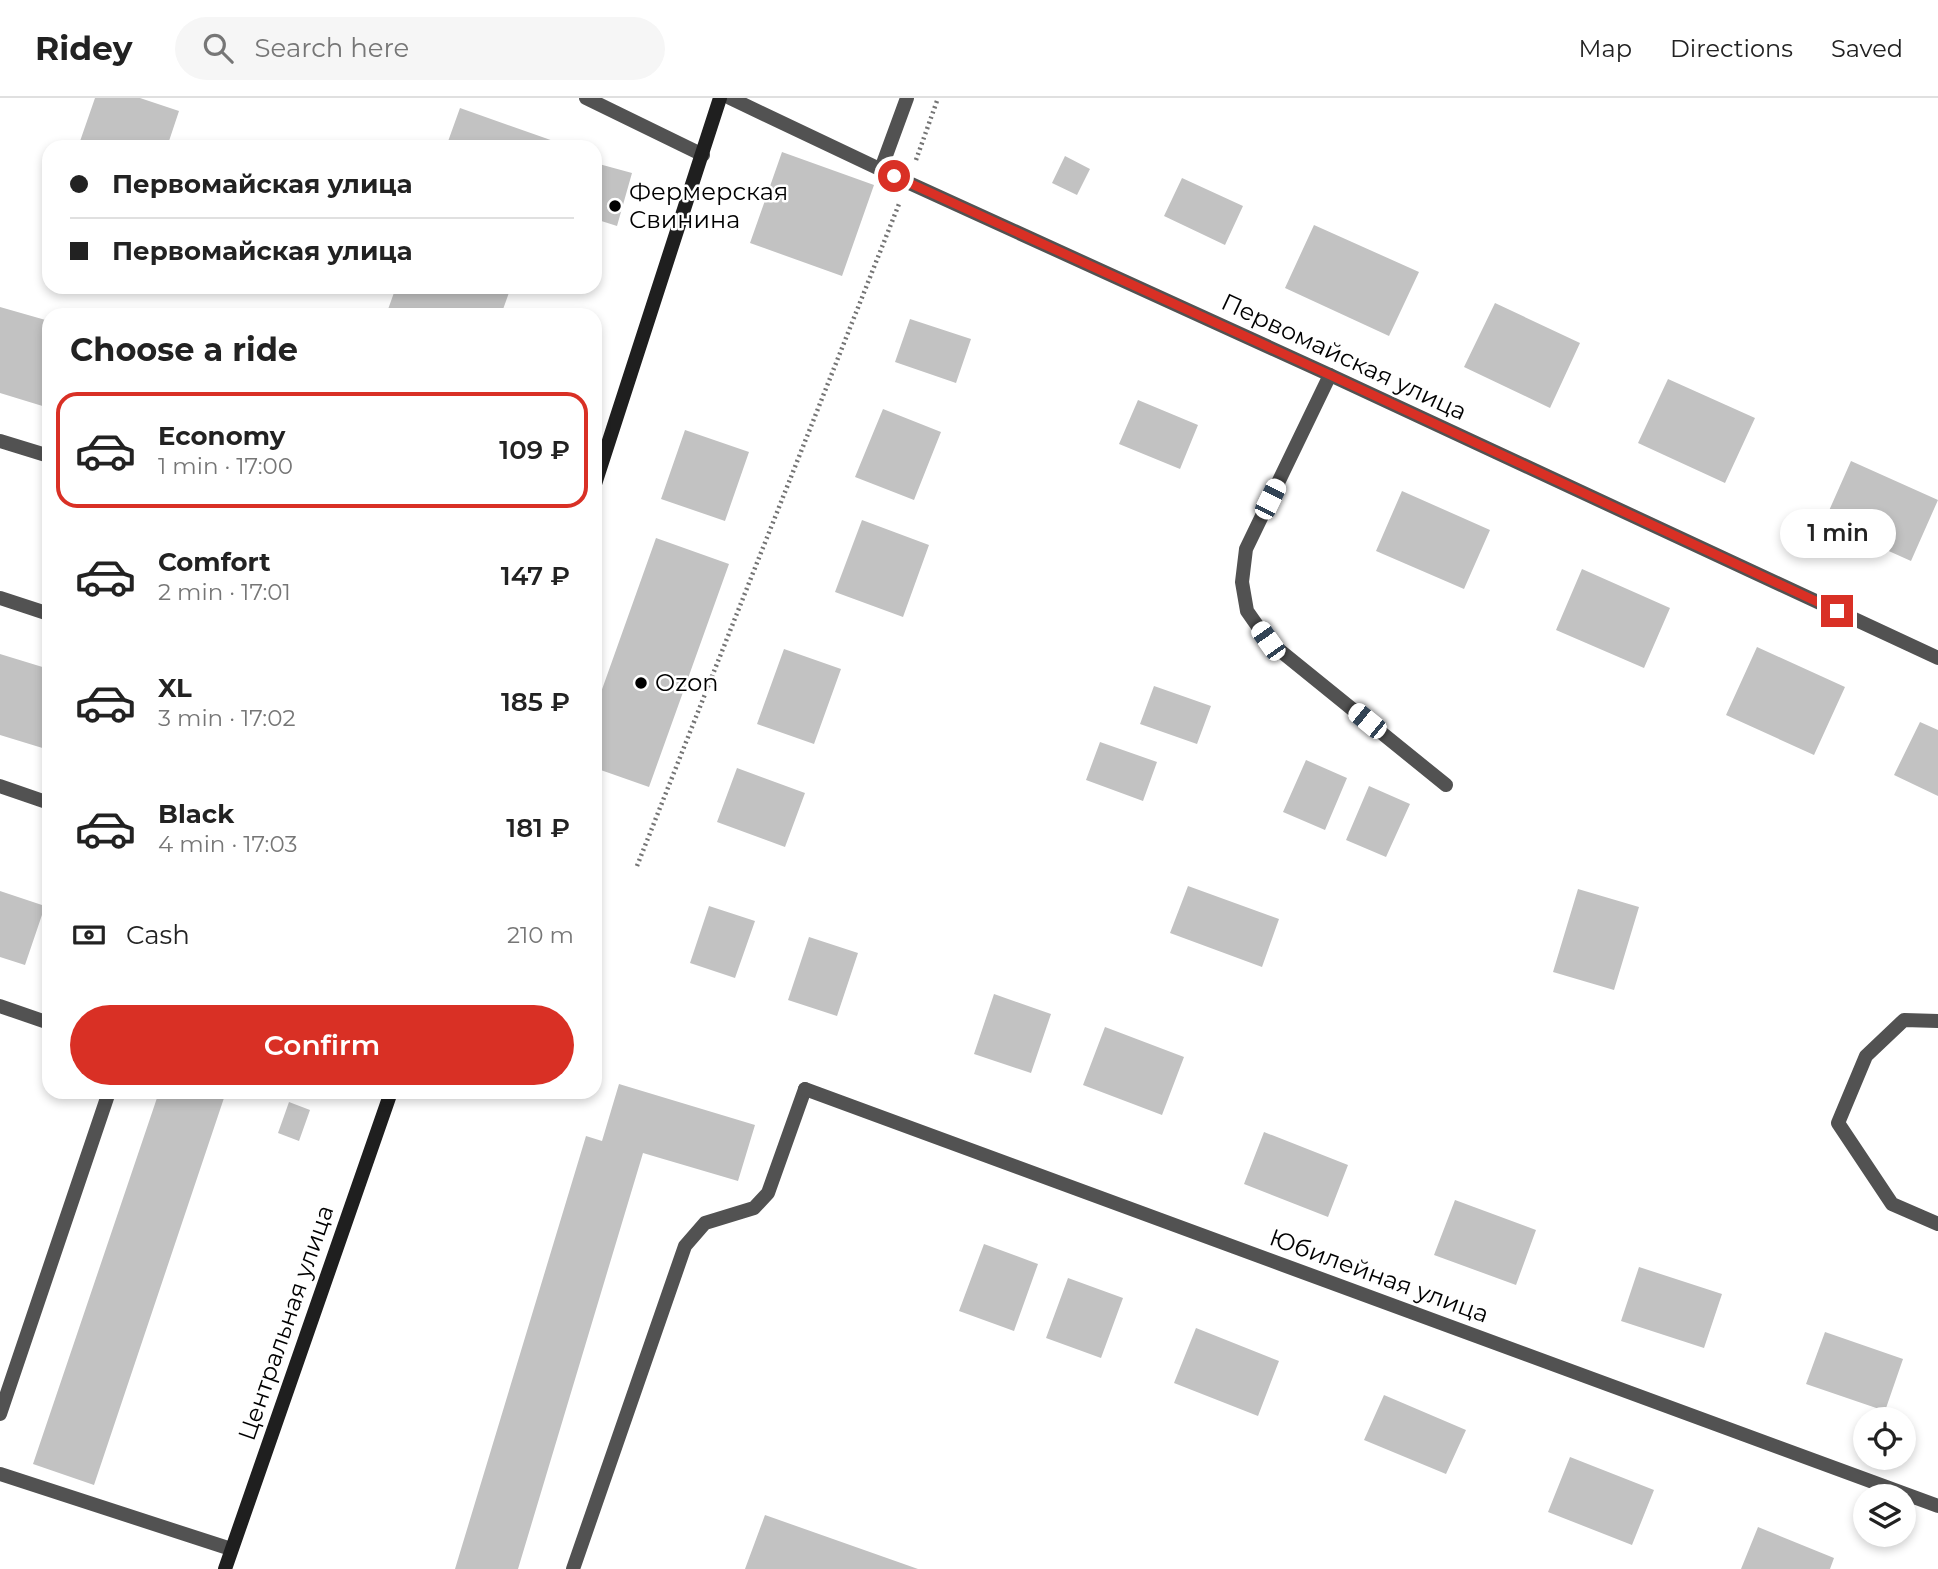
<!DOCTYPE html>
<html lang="en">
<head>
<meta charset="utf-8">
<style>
	body { margin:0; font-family:Montserrat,sans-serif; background:#f6f6f6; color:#222; height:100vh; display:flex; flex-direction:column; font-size:26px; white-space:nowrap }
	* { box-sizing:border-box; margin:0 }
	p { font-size:23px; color:#767676 }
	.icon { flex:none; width:38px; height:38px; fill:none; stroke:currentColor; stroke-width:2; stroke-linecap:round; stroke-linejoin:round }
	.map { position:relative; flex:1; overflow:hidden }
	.side { position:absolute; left:42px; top:210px; width:560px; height:791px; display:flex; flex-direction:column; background:#fff; border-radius:21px; box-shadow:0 4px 10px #0003 }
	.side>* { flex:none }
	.banner { position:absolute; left:42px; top:42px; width:560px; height:154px; border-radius:21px; box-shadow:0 4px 10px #0003; display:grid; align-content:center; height:154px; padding:0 28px; background:#fff }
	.fabs { position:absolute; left:1853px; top:1309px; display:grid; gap:14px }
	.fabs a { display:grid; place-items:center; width:63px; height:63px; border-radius:50%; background:#fff; box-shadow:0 4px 10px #0003; font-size:35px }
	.end { position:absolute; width:32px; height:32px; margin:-16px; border:9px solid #d93025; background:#fff; box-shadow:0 0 0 4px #fff }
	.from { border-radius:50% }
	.bubble { position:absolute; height:49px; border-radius:24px; background:#fff; box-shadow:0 4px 10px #0003; font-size:23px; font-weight:600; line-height:49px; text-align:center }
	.car { position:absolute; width:21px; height:42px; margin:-21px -10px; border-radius:9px; box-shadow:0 0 5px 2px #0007; background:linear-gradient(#fff 24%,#345 0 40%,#fff 0 76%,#345 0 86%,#fff 0) }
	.banner b { display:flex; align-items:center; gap:24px; height:66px; font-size:26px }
	.banner b+b { border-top:2px solid #e0e0e0 }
	.banner i { width:18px; height:18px; background:#222 }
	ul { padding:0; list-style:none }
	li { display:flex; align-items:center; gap:21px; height:116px; margin:0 14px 10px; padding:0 14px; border:4px solid transparent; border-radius:21px }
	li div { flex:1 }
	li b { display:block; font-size:26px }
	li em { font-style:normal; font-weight:600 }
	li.current { border-color:#d93025 }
	li>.icon { width:63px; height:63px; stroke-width:1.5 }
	h2 { padding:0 28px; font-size:32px; line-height:84px }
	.pay { display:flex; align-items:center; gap:18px; height:77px; padding:0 28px; font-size:26px }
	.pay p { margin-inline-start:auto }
	.button { display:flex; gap:14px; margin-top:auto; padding:14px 28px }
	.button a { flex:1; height:80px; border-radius:42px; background:#d93025; color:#fff; font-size:28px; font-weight:600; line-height:80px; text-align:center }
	header { display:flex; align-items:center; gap:42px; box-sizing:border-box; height:98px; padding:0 35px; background:#fff; border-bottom:2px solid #e0e0e0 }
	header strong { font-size:33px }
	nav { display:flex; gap:38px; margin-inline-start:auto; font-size:24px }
	.search { width:490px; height:63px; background:#f6f6f6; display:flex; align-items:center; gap:18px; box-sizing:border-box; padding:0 24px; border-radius:38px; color:#767676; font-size:26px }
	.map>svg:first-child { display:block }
	.building { fill:#c2c2c2 }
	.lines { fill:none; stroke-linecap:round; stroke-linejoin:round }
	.path { stroke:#747474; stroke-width:4.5; stroke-dasharray:2 3.5; stroke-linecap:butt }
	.lane { stroke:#525252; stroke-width:14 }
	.street { stroke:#525252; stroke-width:14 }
	.secondary { stroke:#1f1f1f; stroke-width:14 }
	.route { stroke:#d93025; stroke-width:9 }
	.poi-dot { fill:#000; stroke:#fff; stroke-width:2.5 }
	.labels { text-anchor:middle; stroke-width:5; stroke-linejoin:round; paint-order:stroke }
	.poi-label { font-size:24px; fill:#000; stroke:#fff; text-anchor:start }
	.street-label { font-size:24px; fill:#000; stroke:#fff }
</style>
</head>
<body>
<header>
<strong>Ridey</strong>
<div class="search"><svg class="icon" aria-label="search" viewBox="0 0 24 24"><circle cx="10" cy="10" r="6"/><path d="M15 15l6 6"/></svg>Search here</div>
<nav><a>Map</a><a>Directions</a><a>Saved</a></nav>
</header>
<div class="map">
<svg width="1938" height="1471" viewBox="0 0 1938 1471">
	<rect width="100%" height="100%" fill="#fff"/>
	<path class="building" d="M95,0H140L179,13L167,49H78Z
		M460,10L562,46L561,49H446Z
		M782,54L874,87L842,178L750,145Z
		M1065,58L1090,71L1077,97L1052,85Z
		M599,66L632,75L617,128L595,121V81Z
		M1182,80L1243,108L1225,147L1164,118Z
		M1314,127L1419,174L1389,238L1285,190Z
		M396,189H511L501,217H386Z
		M1495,205L1580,245L1550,310L1464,269Z
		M0,209L49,223V310L0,295Z
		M910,221L971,241L956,285L895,264Z
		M1668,281L1755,320L1725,385L1638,345Z
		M1138,302L1198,327L1180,371L1119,346Z
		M883,311L941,334L914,402L855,379Z
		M685,332L749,354L725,423L661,401Z
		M1851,363L1938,402L1911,463L1824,424Z
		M1402,393L1490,432L1464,491L1376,453Z
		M862,422L929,447L903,519L835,494Z
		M656,440L729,466L649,689L595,670V611Z
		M1582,471L1670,510L1644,570L1556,532Z
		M1757,549L1845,589L1814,657L1726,617Z
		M784,551L841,571L814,646L757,626Z
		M0,556L49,571V652L0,637Z
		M1154,588L1211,608L1197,646L1140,626Z
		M1920,624L1938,632V698L1894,677Z
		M1100,644L1157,664L1143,703L1086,682Z
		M1306,662L1347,680L1325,732L1283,714Z
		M737,670L805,695L785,749L717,724Z
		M1369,688L1410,706L1386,759L1346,742Z
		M1188,788L1279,821L1262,869L1170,835Z
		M1578,791L1639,809L1614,892L1553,874Z
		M0,793L45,808L25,867L0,859Z
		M709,808L755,823L735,880L690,865Z
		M809,839L858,855L837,918L788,902Z
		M994,896L1051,916L1031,975L974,956Z
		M1105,929L1184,959L1162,1017L1083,987Z
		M619,986L755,1027L738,1083L643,1055L518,1471H455L586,1038L602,1043Z
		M159,994H226L94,1387L33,1366Z
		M289,1004L310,1012L299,1043L278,1035Z
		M1264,1034L1348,1067L1328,1119L1244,1086Z
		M1455,1102L1536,1132L1516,1187L1434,1157Z
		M984,1146L1038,1166L1014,1233L959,1213Z
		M1639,1169L1722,1196L1704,1250L1621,1223Z
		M1068,1180L1123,1200L1101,1260L1046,1240Z
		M1196,1230L1279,1263L1258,1318L1174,1285Z
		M1825,1234L1903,1261L1885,1313L1806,1286Z
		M1384,1297L1466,1332L1446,1376L1364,1342Z
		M1570,1359L1654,1392L1632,1447L1548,1414Z
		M765,1417L918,1471H745Z
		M1758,1429L1834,1460L1830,1471H1741Z"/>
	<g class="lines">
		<path class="path" d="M916,62L938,0
			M637,768L899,106"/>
		<path class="lane" d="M881,71L907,0
			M1330,277L1246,451L1242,484L1247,513L1268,543L1446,687
			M0,343L49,358
			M0,500L49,516
			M0,908L49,925
			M1938,923L1904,922L1866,958L1838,1025L1892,1106L1938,1126
			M0,1316L109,994
			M0,1376L231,1451
			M573,1471L685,1148L705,1125L754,1110L768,1095L805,991"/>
		<path class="street" d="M586,0L703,57
			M730,0L907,84L1330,277L1938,560
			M0,688L49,705
			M805,991L1938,1408"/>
		<path class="secondary" d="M595,386L720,0
			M225,1471L391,994"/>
	</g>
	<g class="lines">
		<path class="route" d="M894,78L1330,277L1837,513"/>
	</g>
	<g class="poi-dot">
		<circle cx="615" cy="108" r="7"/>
		<circle cx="641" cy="585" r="7"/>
	</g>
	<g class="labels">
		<g class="poi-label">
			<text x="629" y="102">Фермерская<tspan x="629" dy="28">Свинина</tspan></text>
			<text x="655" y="593">Ozon</text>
		</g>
		<g class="street-label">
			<text transform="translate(1344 259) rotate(25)" y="8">Первомайская улица</text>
			<text transform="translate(1379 1178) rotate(20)" y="8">Юбилейная улица</text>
			<text transform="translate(286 1225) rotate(-71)" y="8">Центральная улица</text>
		</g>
	</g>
</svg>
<div class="fabs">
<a><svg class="icon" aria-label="locate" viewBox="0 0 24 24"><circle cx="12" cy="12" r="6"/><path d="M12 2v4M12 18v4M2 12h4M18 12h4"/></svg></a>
<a><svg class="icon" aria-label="layers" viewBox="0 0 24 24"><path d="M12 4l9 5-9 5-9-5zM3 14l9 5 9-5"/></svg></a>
</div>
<i class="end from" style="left:894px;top:78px"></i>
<i class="end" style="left:1837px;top:513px"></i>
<div class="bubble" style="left:1780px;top:411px;width:116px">1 min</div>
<i class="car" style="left:1270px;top:401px;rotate:26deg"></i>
<i class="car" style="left:1268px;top:543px;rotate:325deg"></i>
<i class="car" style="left:1367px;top:623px;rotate:309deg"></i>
<div class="banner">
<b><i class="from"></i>Первомайская улица</b>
<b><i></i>Первомайская улица</b>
</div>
<section class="side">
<h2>Choose a ride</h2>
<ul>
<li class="current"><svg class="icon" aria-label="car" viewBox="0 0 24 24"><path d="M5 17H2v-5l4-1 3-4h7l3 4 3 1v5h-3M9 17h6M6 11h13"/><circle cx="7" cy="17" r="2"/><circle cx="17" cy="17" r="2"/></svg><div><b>Economy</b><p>1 min · 17:00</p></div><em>109 ₽</em></li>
<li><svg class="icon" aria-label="car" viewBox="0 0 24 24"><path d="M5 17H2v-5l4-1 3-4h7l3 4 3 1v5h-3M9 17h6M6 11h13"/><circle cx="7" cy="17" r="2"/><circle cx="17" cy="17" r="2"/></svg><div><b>Comfort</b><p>2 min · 17:01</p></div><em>147 ₽</em></li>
<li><svg class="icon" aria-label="car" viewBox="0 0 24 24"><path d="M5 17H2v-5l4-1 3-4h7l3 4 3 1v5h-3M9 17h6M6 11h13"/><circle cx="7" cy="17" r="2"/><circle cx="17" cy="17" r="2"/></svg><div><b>XL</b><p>3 min · 17:02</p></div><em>185 ₽</em></li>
<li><svg class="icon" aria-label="car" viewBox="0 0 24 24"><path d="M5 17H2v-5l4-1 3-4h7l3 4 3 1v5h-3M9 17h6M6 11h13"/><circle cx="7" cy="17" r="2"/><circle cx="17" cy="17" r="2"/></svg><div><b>Black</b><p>4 min · 17:03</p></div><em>181 ₽</em></li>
</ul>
<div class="pay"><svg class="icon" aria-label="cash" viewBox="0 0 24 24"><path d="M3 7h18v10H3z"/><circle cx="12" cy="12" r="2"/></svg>Cash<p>210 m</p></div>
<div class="button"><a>Confirm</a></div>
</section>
</div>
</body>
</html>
